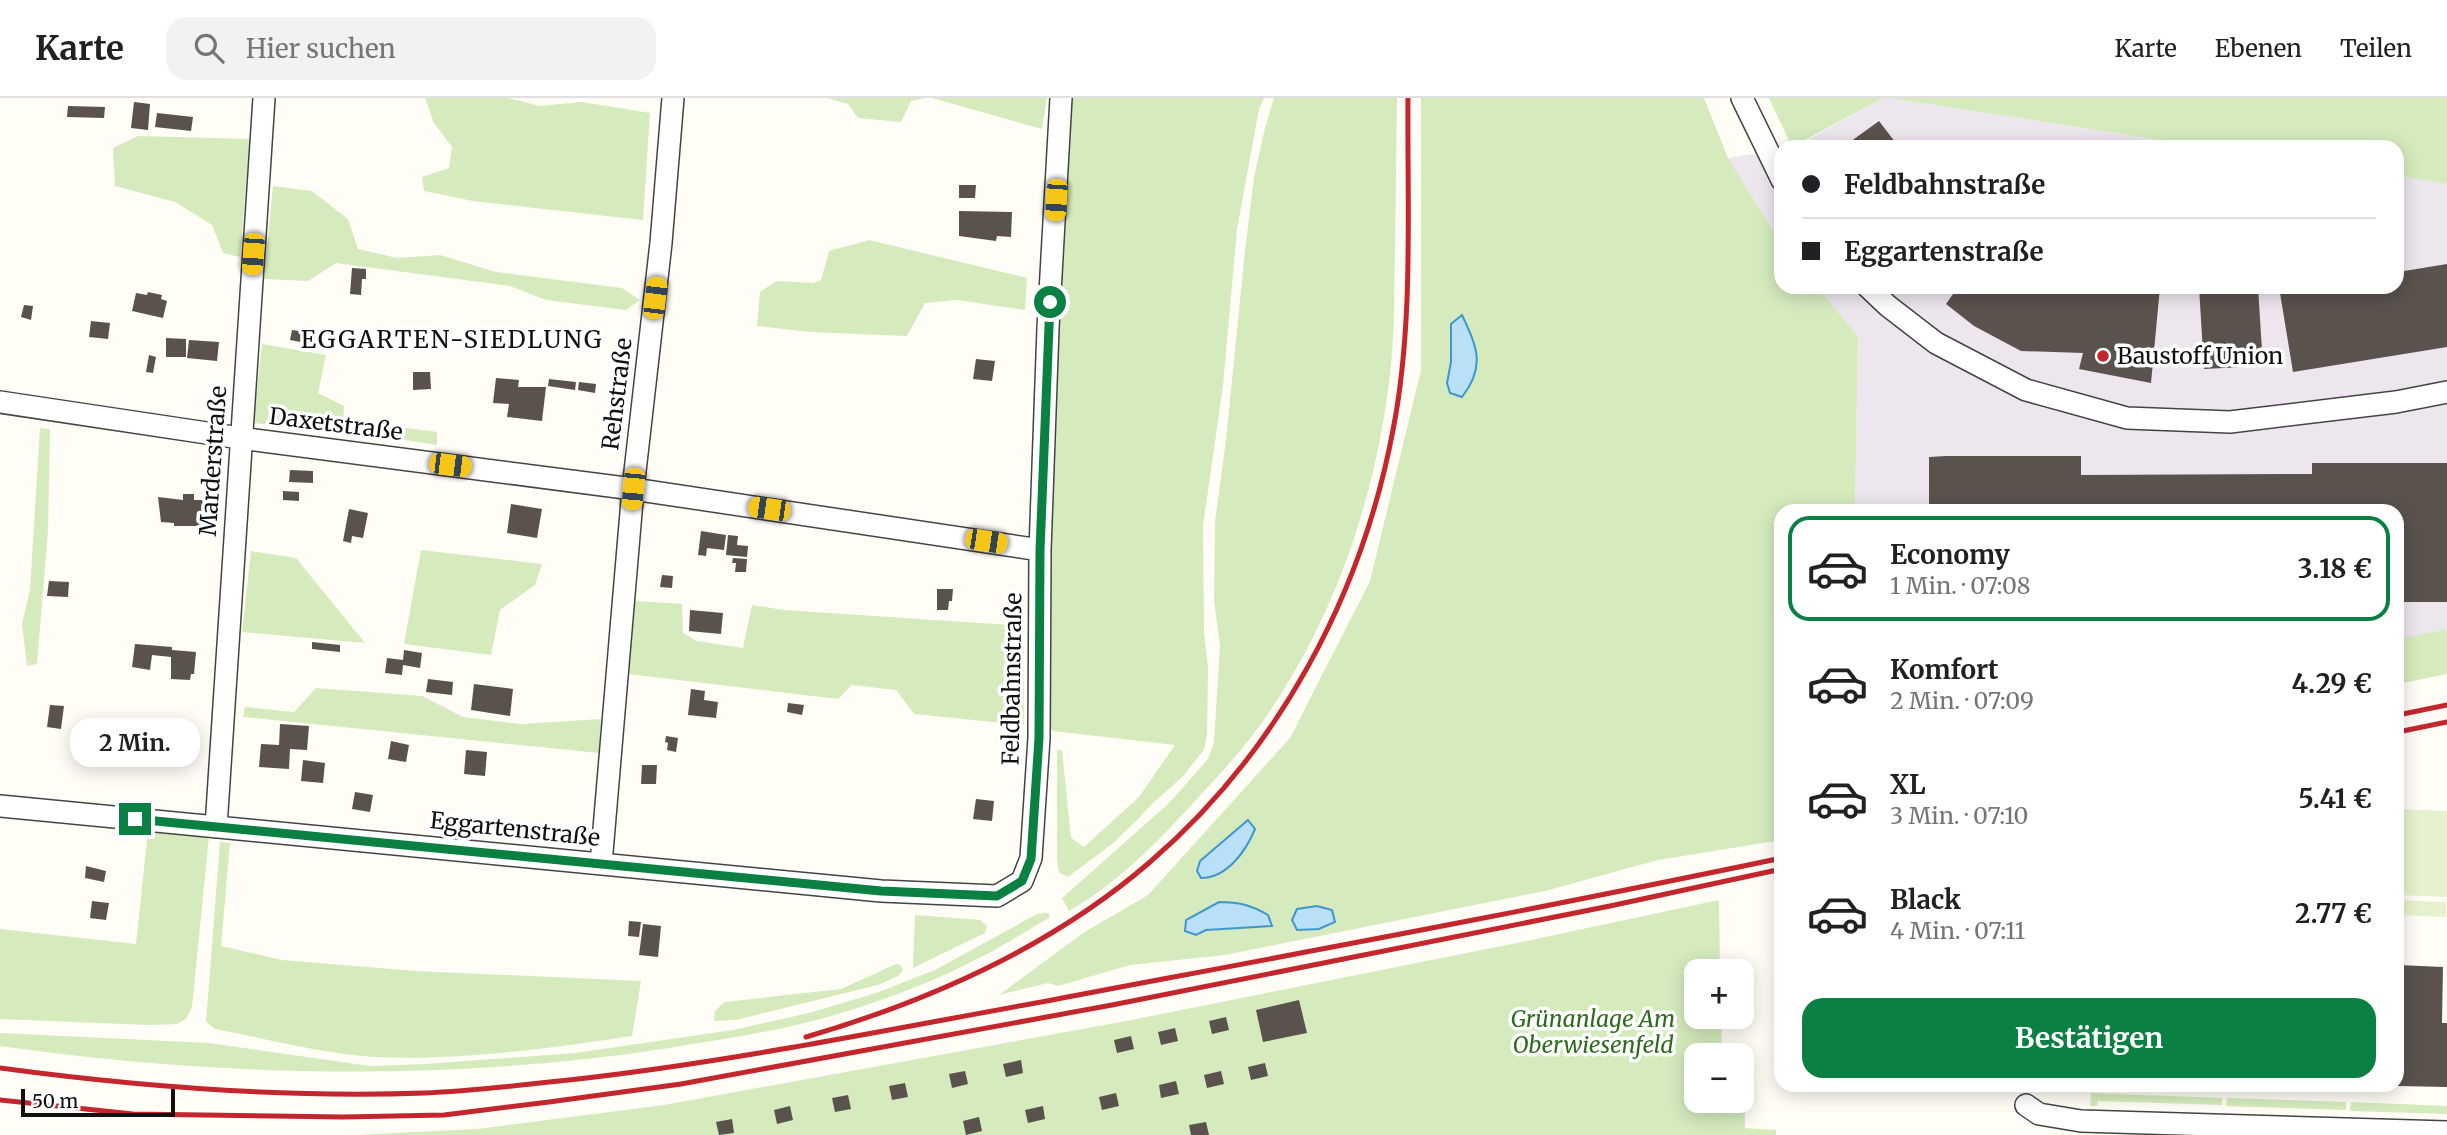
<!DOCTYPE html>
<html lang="de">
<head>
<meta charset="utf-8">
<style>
	body { margin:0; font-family:Merriweather,serif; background:#f2f2f2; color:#202124; height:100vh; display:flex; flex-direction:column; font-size:26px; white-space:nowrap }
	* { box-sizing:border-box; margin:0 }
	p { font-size:23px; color:#757577 }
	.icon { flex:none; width:38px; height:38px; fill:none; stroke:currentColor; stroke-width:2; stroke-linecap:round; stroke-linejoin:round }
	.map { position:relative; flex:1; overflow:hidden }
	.details { position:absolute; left:1774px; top:406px; width:630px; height:588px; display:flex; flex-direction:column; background:#fff; border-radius:21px; box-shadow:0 4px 18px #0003 }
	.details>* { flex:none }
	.top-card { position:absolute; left:1774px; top:42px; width:630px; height:154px; border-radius:21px; box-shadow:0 4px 18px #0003; display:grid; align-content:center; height:154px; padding:0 28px; background:#fff }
	.fabs { position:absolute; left:1684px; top:861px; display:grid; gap:14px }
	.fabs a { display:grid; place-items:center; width:70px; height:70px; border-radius:14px; background:#fff; box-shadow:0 4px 18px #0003; font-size:35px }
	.scale { position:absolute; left:21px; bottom:18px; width:154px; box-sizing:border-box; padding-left:7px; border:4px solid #111; border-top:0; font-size:19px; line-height:24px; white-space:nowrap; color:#111; -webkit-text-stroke:5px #fff; paint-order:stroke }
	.end { position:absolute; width:32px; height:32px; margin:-16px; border:9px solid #0b8043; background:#fff; box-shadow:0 0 0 4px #fff }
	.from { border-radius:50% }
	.bubble { position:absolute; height:49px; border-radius:21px; background:#fff; box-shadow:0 4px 18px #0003; font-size:23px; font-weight:700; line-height:49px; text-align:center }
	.car { position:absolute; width:21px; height:42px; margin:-21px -10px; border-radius:9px; box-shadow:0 0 5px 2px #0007; background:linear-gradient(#f5c518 24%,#345 0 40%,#f5c518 0 76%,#345 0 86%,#f5c518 0) }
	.top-card b { display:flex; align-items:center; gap:24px; height:66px; font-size:26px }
	.top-card b+b { border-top:2px solid #e0e0e0 }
	.top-card i { width:18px; height:18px; background:#202124 }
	ul { padding:12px 0 0; list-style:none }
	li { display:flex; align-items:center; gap:21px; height:105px; margin:0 14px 10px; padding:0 14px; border:4px solid transparent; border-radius:21px }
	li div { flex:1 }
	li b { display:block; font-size:26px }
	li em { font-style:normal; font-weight:700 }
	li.selected { border-color:#0b8043 }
	li>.icon { width:63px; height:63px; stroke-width:1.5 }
	.cta { display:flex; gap:14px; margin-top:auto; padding:14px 28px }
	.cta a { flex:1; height:80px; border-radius:21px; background:#0b8043; color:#fff; font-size:28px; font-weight:700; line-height:80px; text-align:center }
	header { display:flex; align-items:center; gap:42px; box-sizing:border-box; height:98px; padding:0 35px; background:#fff; border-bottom:2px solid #e0e0e0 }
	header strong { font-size:33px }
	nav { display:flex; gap:38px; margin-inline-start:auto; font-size:24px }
	.search { width:490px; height:63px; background:#f2f2f2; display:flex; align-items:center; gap:18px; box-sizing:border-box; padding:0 24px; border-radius:21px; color:#757577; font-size:26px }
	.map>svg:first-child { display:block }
	.industrial { fill:#eee6ef }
	.green { fill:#d5ebbd }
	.pitch { fill:#e6f2cf }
	.water { fill:#b9e0f7; stroke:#3f96cf; stroke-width:2 }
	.building { fill:#5a524d }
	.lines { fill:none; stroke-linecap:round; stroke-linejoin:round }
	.minor-casing { stroke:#444; stroke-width:24 }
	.minor { stroke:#fff; stroke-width:21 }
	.rail { stroke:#c4262e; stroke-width:5 }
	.route { stroke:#0b8043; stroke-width:9 }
	.poi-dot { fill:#c4262e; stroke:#fff; stroke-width:2.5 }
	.labels { text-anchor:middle; stroke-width:7; stroke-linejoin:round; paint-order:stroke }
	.poi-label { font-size:23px; fill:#111; stroke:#fff; text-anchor:start }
	.street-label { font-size:23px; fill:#111; stroke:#fff }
	.park-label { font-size:23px; font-style:italic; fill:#2f6b1f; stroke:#fff }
	.neighbourhood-label { font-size:24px; letter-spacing:2px; fill:#111; stroke:#fff }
</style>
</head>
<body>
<header>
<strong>Karte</strong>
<div class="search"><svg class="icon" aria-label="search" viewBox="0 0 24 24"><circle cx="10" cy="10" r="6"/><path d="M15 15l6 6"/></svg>Hier suchen</div>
<nav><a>Karte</a><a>Ebenen</a><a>Teilen</a></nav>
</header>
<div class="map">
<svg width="2447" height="1037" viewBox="0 0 2447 1037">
	<rect width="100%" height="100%" fill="#fffdf5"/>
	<path class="industrial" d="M1883,0H1889L2207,49H1795Z
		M1781,52V145L1728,60Z
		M2398,78L2447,86V531L2398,541V413H1855L1858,238L1817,189H2398Z"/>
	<path class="green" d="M425,0H508L539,8L582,4L650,15L643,122L473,103L424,93L422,79L449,70L452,49L434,25Z
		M827,0H926L911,3L901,24L858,20L848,6Z
		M932,0H1047L1042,31Z
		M1070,0H1264L1259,11L1237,131L1223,288L1203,428L1204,534L1208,570L1207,636L1204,652L1182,679L1152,706L1136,723L1112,746L1068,779L1059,774L1057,761V652H1062L1071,740L1084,749L1139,699L1175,647L1053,633L1049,628V512L1056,253L1067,98Z
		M1274,0H1397C1396,51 1396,103 1395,154C1394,194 1395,235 1390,276C1377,390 1341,502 1279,599C1259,632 1233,662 1207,690C1165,736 1123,782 1069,813L1062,800L1169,705L1208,661L1214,644L1220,548L1214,502L1215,424L1226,342L1245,153L1254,79L1265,30Z
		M1421,0H1704L1728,60L1781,145L1782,189H1817L1858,238L1855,413H1782L1781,742L1658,762L1545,793L1225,857L1130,867L1058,888L1048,885L999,897L1083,835L1148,797L1290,640L1370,483L1421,272Z
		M1769,0H1883L1792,49Z
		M1889,0H2447V86L2398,78V49H2207Z
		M138,38L250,41L240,159L223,155L212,127L175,104L115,88L113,50Z
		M273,88L312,93L348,121L358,151L397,160L440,157L496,174L622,190L640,202L626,212L546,202L510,188L336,165L308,183L264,181Z
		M869,142L1027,180L1025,212L957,202L925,205L907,238L810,234L757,228L760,194L776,183L813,185L821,182L829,153Z
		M262,246L326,257L318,295L344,308L343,336L253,325Z
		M368,325L437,334V347L366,336Z
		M40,330L50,331L48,432L37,566L27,568L22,526L30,492Z
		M421,452L542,466L535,487L500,512L491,557L404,546Z
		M251,453L296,460L365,545L242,534Z
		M634,503L682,506L683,535L697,543L743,550L752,507L784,512L1024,528V627L914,616L896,592L852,587L838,601L628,576Z
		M2447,531V576L2398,586V541Z
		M316,590L422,598L463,619L521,626L601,621L599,655L243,619L245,609L294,614Z
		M148,733L209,738L192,909L186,921L177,926L149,927L0,921V831L136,846Z
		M220,744L230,745L221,848L282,862L415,873L641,883L632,938C552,950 458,963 377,959C323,956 268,941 215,931L206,924Z
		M1719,802L1720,873H1696V919H1721L1722,957H1696V1003H1741V994L1745,996V1030L1776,1032V1037H355L477,1031L664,1007L1121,924L1517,845Z
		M1044,815H1049V820C1026,833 1003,848 979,860C932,885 879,904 828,919C774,934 718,942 663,951C443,984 220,979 0,948V935L209,945L370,968L425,966L575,955L733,932L809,915L876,895L935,872L1037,816Z
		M915,817L980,822L987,828L985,835L913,870Z
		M896,866L901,867L903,872L898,878L878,887L736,922L714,923L715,913L725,904L841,891Z
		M2091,995L2222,1000V1007L2098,1003L2097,1008H2090Z
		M2227,1000L2346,1004V1012L2226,1008Z
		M2351,1004L2447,1008V1016L2350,1013Z"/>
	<path class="pitch" d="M2398,711L2447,713V799L2398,797Z
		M2398,802L2446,804V819L2398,817Z"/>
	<path class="water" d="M1462,217C1477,249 1486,268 1462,299L1450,295L1447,285L1451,264V226Z
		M1248,722L1255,731C1246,753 1227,780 1201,780L1197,773L1200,763Z
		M1219,804C1239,804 1251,807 1268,817L1272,828L1206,832L1196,837L1185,833L1186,822Z
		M1317,808L1332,812L1335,824L1319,831L1297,832L1292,822L1297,811Z"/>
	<path class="building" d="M134,4L150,6L148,32L131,30Z
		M68,8L105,9L104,20L67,19Z
		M157,15L193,19L191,33L155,29Z
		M1879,23L1899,49H1843Z
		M959,87H976L975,100H959Z
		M959,113L1012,114L1011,139L997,138L996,143L959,138Z
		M2447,166V249L2293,274L2279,189H2398V174Z
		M352,170L366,171V181H362L361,197L350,196Z
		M1958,189H2160L2151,285L2079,271L2083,255L2021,253L1974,228L1946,206Z
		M2199,189H2258L2263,268L2204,271Z
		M148,194L162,197L161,201L167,203L163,220L132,213L136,195L147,197Z
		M24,207L33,208L31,222L21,219Z
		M91,223L110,225L108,241L89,239Z
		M292,232L307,234L306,245L290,242Z
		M166,240L186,241V259H166Z
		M189,242L219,244L217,263L187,260Z
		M149,257L156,259L153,275L146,274Z
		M976,261L995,263L992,283L973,281Z
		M413,274H430L431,291L413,292Z
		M496,280L519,282L518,289H546L542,323L507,319L509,306L493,305Z
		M549,281L576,284L575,292L548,288Z
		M579,284L596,286L595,295L578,292Z
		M1946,358H2081V377L2312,376V365H2447V504H2398V413H1929V359Z
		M290,372L313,373V385L289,384Z
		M283,393L299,394V403L283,402Z
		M183,396H194V402H204V428H174V425L161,424L158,399L183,402Z
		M511,406L542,411L537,440L507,435Z
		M349,411L368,415L363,440L352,438L351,445L343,443Z
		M701,433L726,437L724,452L707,450L706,458L698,457Z
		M728,437L738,438L737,447L748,448L747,459L726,457Z
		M733,460L747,461L746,474H735L736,465H732Z
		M662,477L673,478L672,490L660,489Z
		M49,483L69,484L68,499L47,498Z
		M937,491H953L952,503H949L948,512H937Z
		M690,512L723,515L721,536L689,533Z
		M312,544L340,547V554L312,551Z
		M135,546L172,549V552L196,554L194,576H191L190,582L171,581V559L152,557L150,572L132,569Z
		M404,552L422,555L420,570L403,567L402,577L385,575L387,560L403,562Z
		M428,581L453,584L452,597L426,594Z
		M474,586L513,591L510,618L471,612Z
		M691,591L705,593L704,602L718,604L716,620L688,617Z
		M788,605L804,607L802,617L787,614Z
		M50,607L64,608L61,631L47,629Z
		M280,626L309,628L307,652L290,651L289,671L259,669L261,646L279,647Z
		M666,638L678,640L676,654L667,652L668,645L665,644Z
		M391,643L409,647L406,664L388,661Z
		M466,652L487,654L485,678L464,676Z
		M303,662L325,665L323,685L301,683Z
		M642,667H657L656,686H641Z
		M355,694L373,697L370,714L352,711Z
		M976,701L994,703L992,723L973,721Z
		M86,768L106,773L104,784L85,780Z
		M92,803L109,805L106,822L90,820Z
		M629,823L641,824L639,839L628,838Z
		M643,826L661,828L658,859L639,857Z
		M2398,867L2443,869L2442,925H2447V989L2398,988Z
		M1299,902L1307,935L1263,944L1256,912Z
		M1226,919L1229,932L1212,936L1209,923Z
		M1175,930L1178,943L1161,947L1158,934Z
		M1131,938L1134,951L1117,955L1114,942Z
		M1021,962L1023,975L1006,979L1003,966Z
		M1265,965L1268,978L1251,982L1248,969Z
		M965,973L968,986L952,990L949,976Z
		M1221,973L1224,986L1207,990L1204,977Z
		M1176,983L1179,996L1161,1000L1159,987Z
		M905,985L908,999L892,1002L889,988Z
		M1116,995L1119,1008L1102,1012L1099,999Z
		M848,997L851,1011L835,1014L832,1000Z
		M790,1008L793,1022L777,1026L774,1012Z
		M1043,1008L1045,1021L1028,1025L1025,1012Z
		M979,1019L982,1033L966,1037L963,1023Z
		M732,1021L734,1035L719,1037L716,1024Z
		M1206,1024L1209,1037H1191L1189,1027Z"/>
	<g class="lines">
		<defs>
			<path id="minor" d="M1742,0L1782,82
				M1868,189L1888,208L1936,245L2026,292L2127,320L2230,324L2396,304L2447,294
				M0,304L240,340L633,391L1040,452
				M0,708L881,793L997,798L1022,783L1031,760L1039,640L1040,452L1048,230L1061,0
				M216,729L264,0
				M601,766L633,391L661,145L673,0
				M2026,1007L2039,1016L2081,1023L2447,1034"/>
		</defs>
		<use href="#minor" class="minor-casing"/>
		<use href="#minor" class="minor"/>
		<path class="rail" d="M2398,617L2447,607
			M2398,634L2447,624
			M806,939C929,903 1052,849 1150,764C1278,654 1362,497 1393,332C1414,224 1407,110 1408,0
			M0,970C141,989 283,1000 425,995C473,993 521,987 569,982C731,964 891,931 1052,902C1295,856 1539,811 1782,760
			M0,1002L133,1016L343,1019L444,1017L549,1004L681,986L1112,907L1610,808L1782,771"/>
	</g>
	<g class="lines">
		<path class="route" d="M135,721L881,793L997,798L1022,783L1031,761L1039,640L1040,452L1050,204"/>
	</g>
	<circle class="poi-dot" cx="2103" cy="258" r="7"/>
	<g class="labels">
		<g class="poi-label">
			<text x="2117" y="266">Baustoff Union</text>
		</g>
		<g class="street-label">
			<text transform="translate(617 296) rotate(-83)" y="8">Rehstraße</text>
			<text transform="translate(336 326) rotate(7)" y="8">Daxetstraße</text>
			<text transform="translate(213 363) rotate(-86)" y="8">Marderstraße</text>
			<text transform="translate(1012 581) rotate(-89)" y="8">Feldbahnstraße</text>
			<text transform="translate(515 731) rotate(6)" y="8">Eggartenstraße</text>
		</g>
		<g class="park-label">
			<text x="1593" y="929">Grünanlage Am<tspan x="1593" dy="26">Oberwiesenfeld</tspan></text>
		</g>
		<g class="neighbourhood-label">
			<text x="452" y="250">EGGARTEN-SIEDLUNG</text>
		</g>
	</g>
</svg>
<div class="fabs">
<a>+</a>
<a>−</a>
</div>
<div class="scale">50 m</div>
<i class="end from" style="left:1050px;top:204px"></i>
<i class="end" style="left:135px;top:721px"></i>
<div class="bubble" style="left:70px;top:620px;width:130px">2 Min.</div>
<i class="car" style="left:1056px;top:102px;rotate:184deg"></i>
<i class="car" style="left:253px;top:156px;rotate:184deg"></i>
<i class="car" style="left:655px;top:200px;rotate:7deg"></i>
<i class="car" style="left:450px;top:367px;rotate:97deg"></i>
<i class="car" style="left:633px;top:391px;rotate:185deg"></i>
<i class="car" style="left:769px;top:411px;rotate:278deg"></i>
<i class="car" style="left:986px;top:443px;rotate:99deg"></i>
<div class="top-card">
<b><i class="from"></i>Feldbahnstraße</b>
<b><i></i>Eggartenstraße</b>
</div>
<section class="details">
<ul>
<li class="selected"><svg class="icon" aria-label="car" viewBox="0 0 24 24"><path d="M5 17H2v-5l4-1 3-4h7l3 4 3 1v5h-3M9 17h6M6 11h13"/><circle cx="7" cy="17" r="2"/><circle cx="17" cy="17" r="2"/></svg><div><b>Economy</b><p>1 Min. · 07:08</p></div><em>3.18 €</em></li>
<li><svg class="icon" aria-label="car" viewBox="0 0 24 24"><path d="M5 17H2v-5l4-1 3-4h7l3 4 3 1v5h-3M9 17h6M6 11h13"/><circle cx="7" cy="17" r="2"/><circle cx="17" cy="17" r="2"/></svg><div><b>Komfort</b><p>2 Min. · 07:09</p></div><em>4.29 €</em></li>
<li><svg class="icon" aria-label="car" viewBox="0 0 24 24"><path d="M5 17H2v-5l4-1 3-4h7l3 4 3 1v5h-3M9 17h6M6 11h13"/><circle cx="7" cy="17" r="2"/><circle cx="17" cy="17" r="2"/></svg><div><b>XL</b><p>3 Min. · 07:10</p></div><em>5.41 €</em></li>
<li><svg class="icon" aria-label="car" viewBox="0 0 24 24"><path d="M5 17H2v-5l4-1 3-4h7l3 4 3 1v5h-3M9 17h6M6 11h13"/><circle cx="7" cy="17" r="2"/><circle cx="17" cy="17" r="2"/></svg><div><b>Black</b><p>4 Min. · 07:11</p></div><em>2.77 €</em></li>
</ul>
<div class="cta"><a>Bestätigen</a></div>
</section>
</div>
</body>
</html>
